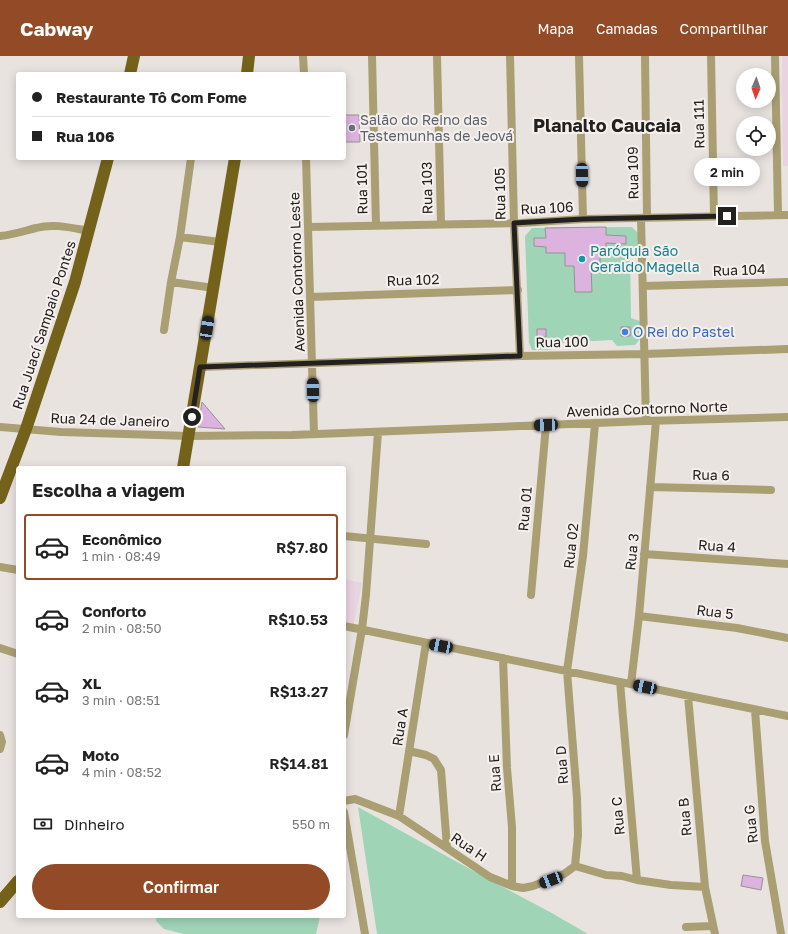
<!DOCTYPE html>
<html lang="pt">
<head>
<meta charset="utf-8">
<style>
	body { margin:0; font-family:"Golos Text",sans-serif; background:#f2f2f2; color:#222; height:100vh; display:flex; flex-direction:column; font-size:15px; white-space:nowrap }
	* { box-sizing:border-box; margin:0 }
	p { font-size:13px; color:#767676 }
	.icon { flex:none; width:22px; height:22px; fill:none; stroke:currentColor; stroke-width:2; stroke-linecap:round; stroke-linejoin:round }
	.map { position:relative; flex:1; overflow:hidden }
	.panel { position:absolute; left:16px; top:410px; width:330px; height:452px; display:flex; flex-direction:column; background:#fff; border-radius:4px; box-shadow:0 2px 10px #0003 }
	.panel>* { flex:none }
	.banner { position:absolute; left:16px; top:16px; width:330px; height:88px; border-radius:4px; box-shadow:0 2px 10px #0003; display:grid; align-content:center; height:88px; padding:0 16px; background:#fff }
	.needle { width:26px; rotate:182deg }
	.fabs { position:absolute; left:736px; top:12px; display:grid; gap:8px }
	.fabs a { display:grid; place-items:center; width:40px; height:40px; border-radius:50%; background:#fff; box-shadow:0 2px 10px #0003; font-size:20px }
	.end { position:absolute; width:18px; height:18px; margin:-9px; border:5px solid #232120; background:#fff; box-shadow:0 0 0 2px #fff }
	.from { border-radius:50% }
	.bubble { position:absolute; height:28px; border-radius:14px; background:#fff; box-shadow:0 2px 10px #0003; font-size:13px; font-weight:600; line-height:28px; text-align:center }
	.car { position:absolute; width:12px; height:24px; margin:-12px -6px; border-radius:5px; box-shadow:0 0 3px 1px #0007; background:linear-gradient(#222 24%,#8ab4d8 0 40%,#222 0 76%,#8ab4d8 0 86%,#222 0) }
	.banner b { display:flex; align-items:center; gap:14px; height:38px; font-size:15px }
	.banner b+b { border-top:1px solid #e0e0e0 }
	.banner i { width:10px; height:10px; background:#222 }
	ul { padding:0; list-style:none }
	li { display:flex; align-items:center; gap:12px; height:66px; margin:0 8px 6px; padding:0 8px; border:2px solid transparent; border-radius:4px }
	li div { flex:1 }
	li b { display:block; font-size:15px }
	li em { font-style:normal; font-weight:600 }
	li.on { border-color:#924b26 }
	li>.icon { width:36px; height:36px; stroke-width:1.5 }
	h2 { padding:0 16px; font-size:18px; line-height:48px }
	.pay { display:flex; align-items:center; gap:10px; height:44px; padding:0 16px; font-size:15px }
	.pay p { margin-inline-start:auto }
	.primary-button { display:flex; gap:8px; margin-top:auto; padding:8px 16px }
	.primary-button a { flex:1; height:46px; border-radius:24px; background:#924b26; color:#fff; font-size:16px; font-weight:600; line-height:46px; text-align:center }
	header { display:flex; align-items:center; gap:24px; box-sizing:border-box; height:56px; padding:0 20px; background:#924b26; color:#fff }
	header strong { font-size:19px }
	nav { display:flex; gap:22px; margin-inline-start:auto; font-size:14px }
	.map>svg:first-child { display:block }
	.education { fill:#e9d3e1 }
	.green { fill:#a0d4b7 }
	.building { fill:#dcb3de; stroke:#969296 }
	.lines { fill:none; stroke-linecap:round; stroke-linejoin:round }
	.street { stroke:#aa9e73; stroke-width:8 }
	.primary { stroke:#75621a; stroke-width:12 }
	.route { stroke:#232120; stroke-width:5 }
	.worship-dot { fill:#6b7280; stroke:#f6f0ed; stroke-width:1.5 }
	.culture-dot { fill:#0f9aa8; stroke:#f6f0ed; stroke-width:1.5 }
	.shop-dot { fill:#3f7fe0; stroke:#f6f0ed; stroke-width:1.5 }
	.labels { text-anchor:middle; stroke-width:4; stroke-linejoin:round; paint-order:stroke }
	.worship-label { font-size:14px; fill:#5b616d; stroke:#f6f0ed; text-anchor:start }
	.street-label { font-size:14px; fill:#232120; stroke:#f6f0ed }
	.culture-label { font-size:14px; fill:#0d838f; stroke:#f6f0ed; text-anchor:start }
	.shop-label { font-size:14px; fill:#366cbe; stroke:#f6f0ed; text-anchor:start }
	.district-label { font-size:18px; font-weight:bold; fill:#232120; stroke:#f6f0ed }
</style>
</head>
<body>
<header>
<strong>Cabway</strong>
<nav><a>Mapa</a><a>Camadas</a><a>Compartilhar</a></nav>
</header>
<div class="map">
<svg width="788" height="878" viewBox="0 0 788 878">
	<rect width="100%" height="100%" fill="#e9e3e0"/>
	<path class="education" d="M782,0H788V110H783Z
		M344,523L362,527L354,568L344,566Z"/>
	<path class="green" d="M632,171L638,177L639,193L630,198L631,262L640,265V283L635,289L617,290L612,284L555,287L551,294H532L529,287L525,180L532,172Z
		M358,751L486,822L550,856L588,878H377Z
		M157,860H320L316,878H184L164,873L156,865Z"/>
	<path class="building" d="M344,59H359L360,86H344Z
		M606,171V179L626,180V188L606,187V195L600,196V209L591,210L592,236H575L574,210H565V197H546V191L534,190V182H546L545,172Z
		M621,271H630V280H621Z
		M537,273H546V281H537Z
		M202,346L225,373L198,371Z
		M743,819L763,822L761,834L741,830Z"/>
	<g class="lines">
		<path class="street" d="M303,0L304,18
			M372,0L376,169
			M437,0L441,168
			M510,0L514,167L520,300
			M579,0L583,163
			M645,0L647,161
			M711,0L714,160
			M775,0L778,159
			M306,102L314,378
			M641,162L646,365
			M308,171L521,167L583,163L788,159
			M0,180C13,179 24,175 36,172C54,167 72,172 89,175
			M180,181L220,186
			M171,226L214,232
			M643,230L788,226
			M310,241L518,234
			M164,274L171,226L180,181L191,102
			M200,311L520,300L645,298L788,293
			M0,371L61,376L189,380L292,379L646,365L788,361
			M650,431L771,434
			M344,480L426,488
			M644,498L788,508
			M0,511L18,514
			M531,539L546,369
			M639,560L737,572L788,582
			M344,570L788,660
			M0,592L18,598
			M503,602L507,712L512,771V830
			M620,626L637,824L671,829L705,831
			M631,628L639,560L656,365
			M688,640L705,831L715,878
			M755,654L765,785L781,878
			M0,679L2,686L0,693
			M344,679L362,573L366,539L378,376
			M409,695L426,699L434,703L441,714L447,791
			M344,745L355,743L399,760L490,821L512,830L523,832L533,830L564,818L575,810L578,779L577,742L567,615L583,500L595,368
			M344,756L365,878
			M399,760L426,587
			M575,810L606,819L622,820L637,824
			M686,871L713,870"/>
		<path class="primary" d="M130,18L134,0
			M247,18L249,0
			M183,412L235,102
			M0,442L26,373L75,226L108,102
			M0,846L18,825"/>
	</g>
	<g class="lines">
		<path class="route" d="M192,361L200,311L520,300L514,167L583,163L727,160"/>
	</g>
	<circle class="worship-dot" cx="352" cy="72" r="4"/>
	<circle class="culture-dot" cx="582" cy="203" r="4"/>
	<circle class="shop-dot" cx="625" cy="276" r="4"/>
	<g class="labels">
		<g class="worship-label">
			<text x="360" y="69">Salão do Reino das<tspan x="360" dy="16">Testemunhas de Jeová</tspan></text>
		</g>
		<g class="street-label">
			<text transform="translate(699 68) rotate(-91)" y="5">Rua 111</text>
			<text transform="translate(633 117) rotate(-91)" y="5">Rua 109</text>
			<text transform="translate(427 132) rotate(-91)" y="5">Rua 103</text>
			<text transform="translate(362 133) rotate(-91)" y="5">Rua 101</text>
			<text transform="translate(500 138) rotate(-91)" y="5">Rua 105</text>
			<text transform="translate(547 152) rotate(-3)" y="5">Rua 106</text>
			<text transform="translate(739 214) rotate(-2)" y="5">Rua 104</text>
			<text transform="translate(297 216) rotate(-92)" y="5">Avenida Contorno Leste</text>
			<text transform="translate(413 224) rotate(-2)" y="5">Rua 102</text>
			<text transform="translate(44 269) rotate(-72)" y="5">Rua Juací Sampaio Pontes</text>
			<text transform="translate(562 286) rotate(-1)" y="5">Rua 100</text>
			<text transform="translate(647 353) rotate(-2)" y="5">Avenida Contorno Norte</text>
			<text transform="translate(110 364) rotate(2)" y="5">Rua 24 de Janeiro</text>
			<text transform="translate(711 419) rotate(1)" y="5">Rua 6</text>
			<text transform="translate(525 453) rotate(-85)" y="5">Rua 01</text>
			<text transform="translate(571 490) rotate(-84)" y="5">Rua 02</text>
			<text transform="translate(717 490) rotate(4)" y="5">Rua 4</text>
			<text transform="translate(632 496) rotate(-84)" y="5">Rua 3</text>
			<text transform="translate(715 556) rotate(7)" y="5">Rua 5</text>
			<text transform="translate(400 671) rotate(-81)" y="5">Rua A</text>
			<text transform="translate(562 709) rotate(-94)" y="5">Rua D</text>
			<text transform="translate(495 717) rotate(-94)" y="5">Rua E</text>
			<text transform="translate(618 760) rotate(-95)" y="5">Rua C</text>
			<text transform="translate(685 761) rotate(-95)" y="5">Rua B</text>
			<text transform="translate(751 768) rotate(-96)" y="5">Rua G</text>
			<text transform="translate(469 791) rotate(34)" y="5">Rua H</text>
		</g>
		<g class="culture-label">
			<text x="590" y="200">Paróquia São<tspan x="590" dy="16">Geraldo Magella</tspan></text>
		</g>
		<g class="shop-label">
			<text x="633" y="281">O Rei do Pastel</text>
		</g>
		<g class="district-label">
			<text x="607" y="76">Planalto Caucaia</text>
		</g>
	</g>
</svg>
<div class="fabs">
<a><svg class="needle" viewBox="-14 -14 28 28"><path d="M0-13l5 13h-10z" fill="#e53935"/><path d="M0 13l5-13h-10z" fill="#767676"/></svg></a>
<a><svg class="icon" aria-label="locate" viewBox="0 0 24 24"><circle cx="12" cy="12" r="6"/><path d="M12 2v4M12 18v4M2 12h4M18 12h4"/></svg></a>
</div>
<i class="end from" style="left:192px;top:361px"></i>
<i class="end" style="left:727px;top:160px"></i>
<div class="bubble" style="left:694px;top:102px;width:66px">2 min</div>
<i class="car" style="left:582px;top:119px;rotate:179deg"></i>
<i class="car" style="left:207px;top:272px;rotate:9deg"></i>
<i class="car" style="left:313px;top:334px;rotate:359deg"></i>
<i class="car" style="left:546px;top:369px;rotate:268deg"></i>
<i class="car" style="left:441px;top:590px;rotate:281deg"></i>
<i class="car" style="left:645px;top:631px;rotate:282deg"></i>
<i class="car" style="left:551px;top:824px;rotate:249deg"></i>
<div class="banner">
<b><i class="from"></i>Restaurante Tô Com Fome</b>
<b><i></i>Rua 106</b>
</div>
<section class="panel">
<h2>Escolha a viagem</h2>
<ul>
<li class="on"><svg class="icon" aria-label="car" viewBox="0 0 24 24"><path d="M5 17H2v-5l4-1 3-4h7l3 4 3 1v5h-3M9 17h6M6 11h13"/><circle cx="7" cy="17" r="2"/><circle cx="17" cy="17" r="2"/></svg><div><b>Econômico</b><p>1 min · 08:49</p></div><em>R$7.80</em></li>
<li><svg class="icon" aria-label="car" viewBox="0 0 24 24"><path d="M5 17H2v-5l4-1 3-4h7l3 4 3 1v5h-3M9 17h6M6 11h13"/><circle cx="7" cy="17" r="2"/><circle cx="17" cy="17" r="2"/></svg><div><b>Conforto</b><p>2 min · 08:50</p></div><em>R$10.53</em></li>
<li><svg class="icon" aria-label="car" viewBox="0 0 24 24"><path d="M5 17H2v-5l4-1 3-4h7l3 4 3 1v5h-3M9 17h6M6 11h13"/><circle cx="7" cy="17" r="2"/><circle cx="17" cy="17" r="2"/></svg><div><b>XL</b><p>3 min · 08:51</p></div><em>R$13.27</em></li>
<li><svg class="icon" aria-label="car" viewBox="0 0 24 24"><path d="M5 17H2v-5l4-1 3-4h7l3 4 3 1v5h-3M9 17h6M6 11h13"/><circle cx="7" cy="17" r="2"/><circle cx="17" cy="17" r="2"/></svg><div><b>Moto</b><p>4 min · 08:52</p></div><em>R$14.81</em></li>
</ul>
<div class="pay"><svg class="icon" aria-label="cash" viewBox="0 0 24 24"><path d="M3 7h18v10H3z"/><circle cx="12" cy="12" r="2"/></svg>Dinheiro<p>550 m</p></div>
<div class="primary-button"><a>Confirmar</a></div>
</section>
</div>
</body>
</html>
